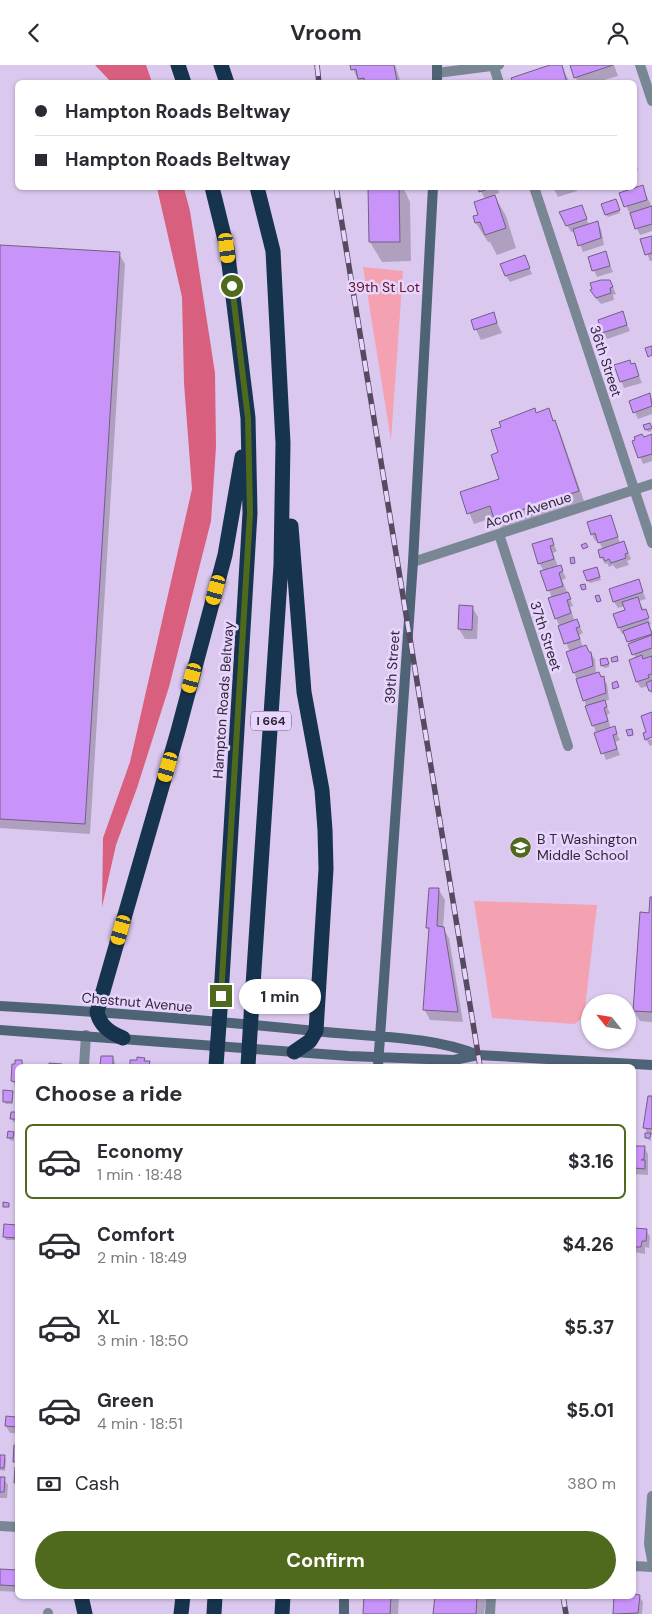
<!DOCTYPE html>
<html lang="en">
<head>
<meta charset="utf-8">
<style>
	body { margin:0; font-family:"DM Sans",sans-serif; background:#f7f7f7; color:#2b2b33; height:100vh; display:flex; flex-direction:column; font-size:19px; white-space:nowrap }
	* { box-sizing:border-box; margin:0 }
	p { font-size:16px; color:#7c7c81 }
	.icon { flex:none; width:28px; height:28px; fill:none; stroke:currentColor; stroke-width:2; stroke-linecap:round; stroke-linejoin:round }
	.map { position:relative; flex:1; overflow:hidden }
	.details { position:absolute; left:15px; top:999px; width:621px; height:535px; display:flex; flex-direction:column; background:#fff; border-radius:8px; box-shadow:0 1px 4px #0004 }
	.details>* { flex:none }
	.top-card { position:absolute; left:15px; top:15px; width:622px; height:110px; border-radius:8px; box-shadow:0 1px 4px #0004; display:grid; align-content:center; height:110px; padding:0 20px; background:#fff }
	.needle { width:32px; rotate:300deg }
	.buttons { position:absolute; left:581px; top:929px; display:grid; gap:10px }
	.buttons a { display:grid; place-items:center; width:55px; height:55px; border-radius:50%; background:#fff; box-shadow:0 1px 4px #0004; font-size:25px }
	.end { position:absolute; width:22px; height:22px; margin:-11px; border:6px solid #4f6a1d; background:#fff; box-shadow:0 0 0 2px #fff }
	.from { border-radius:50% }
	.bubble { position:absolute; height:35px; border-radius:18px; background:#fff; box-shadow:0 1px 4px #0004; font-size:16px; font-weight:700; line-height:35px; text-align:center }
	.car { position:absolute; width:15px; height:30px; margin:-15px -8px; border-radius:6px; box-shadow:0 0 4px 1px #0007; background:linear-gradient(#f5c518 24%,#345 0 40%,#f5c518 0 76%,#345 0 86%,#f5c518 0) }
	.top-card b { display:flex; align-items:center; gap:18px; height:48px; font-size:19px }
	.top-card b+b { border-top:1px solid #e1e1e2 }
	.top-card i { width:12px; height:12px; background:#2b2b33 }
	ul { padding:0; list-style:none }
	li { display:flex; align-items:center; gap:15px; height:75px; margin:0 10px 8px; padding:0 10px; border:2px solid transparent; border-radius:8px }
	li div { flex:1 }
	li b { display:block; font-size:19px }
	li em { font-style:normal; font-weight:700 }
	li.selected { border-color:#4f6a1d }
	li>.icon { width:45px; height:45px; stroke-width:1.5 }
	h2 { padding:0 20px; font-size:22px; line-height:60px }
	.pay { display:flex; align-items:center; gap:12px; height:55px; padding:0 20px; font-size:19px }
	.pay p { margin-inline-start:auto }
	.action { display:flex; gap:10px; margin-top:auto; padding:10px 20px }
	.action a { flex:1; height:58px; border-radius:30px; background:#4f6a1d; color:#fff; font-size:20px; font-weight:700; line-height:58px; text-align:center }
	header { display:flex; justify-content:space-between; align-items:center; height:65px; padding:0 20px; background:#fff; font-size:22px; font-weight:700 }
	.map>svg:first-child { display:block }
	.green { fill:#f4a1b1 }
	.forest { fill:#d8607e }
	.shadow { fill:#0003 }
	.building { fill:#c994fa; stroke:#705f82 }
	.lines { fill:none; stroke-linecap:round; stroke-linejoin:round }
	.minor { stroke:#798794; stroke-width:10 }
	.tertiary { stroke:#798794; stroke-width:10 }
	.secondary { stroke:#4f6376; stroke-width:10 }
	.motorway { stroke:#17344e; stroke-width:15 }
	.rail-casing { stroke:#554b60; stroke-width:5.5 }
	.rail { stroke:#e8d5fd; stroke-width:4; stroke-dasharray:11; stroke-linecap:butt }
	.motorway-bridge { stroke:#17344e; stroke-width:15 }
	.route { stroke:#4f6a1d; stroke-width:6 }
	.labels { text-anchor:middle; stroke-width:5; stroke-linejoin:round; paint-order:stroke }
	.shield { fill:#e8d5fd; stroke:#665b72; stroke-width:1 }
	.shield-label { font-size:12px; font-weight:bold; fill:#2f2737 }
	.park-label { font-size:14px; fill:#5f132b; stroke:#e8d5fd }
	.street-label { font-size:14px; fill:#2f2737; stroke:#e8d5fd }
	.poi-label { font-size:14px; fill:#2f2737; stroke:#e8d5fd; text-anchor:start }
</style>
</head>
<body>
<header><svg class="icon" aria-label="back" viewBox="0 0 24 24"><path d="M15 5l-7 7 7 7"/></svg>Vroom<svg class="icon" aria-label="person" viewBox="0 0 24 24"><circle cx="12" cy="8" r="4"/><path d="M4 21q1-7 8-7t8 7"/></svg></header>
<div class="map">
<svg width="652" height="1549" viewBox="0 0 652 1549">
	<rect width="100%" height="100%" fill="#dbc8ef"/>
	<path class="green" d="M363,202L403,206L391,375Z
		M474,836L597,840L584,951L575,959L492,953Z"/>
	<path class="forest" d="M95,0H146L152,17H111Z
		M157,123H184L190,146L215,308L216,382L211,456L169,622L137,723L116,780L102,842L103,773L130,697L192,424L184,318L182,232Z"/>
	<path class="shadow" d="M351,0H395L401,18H362L358,15Z
		M554,0H561L570,18H514Z
		M571,0H614L618,11L604,15L606,18H578Z
		M635,96L638,105L635,106Z
		M369,122H403L410,137L411,196L382,197L370,177Z
		M479,122H501L498,125L499,128L494,130L506,151L516,183L497,190L490,177H488L476,158L485,134Z
		M553,122H576L577,126L558,132Z
		M642,122L652,142V166L640,170L620,128Z
		M617,138L620,148L608,152L606,150Z
		M581,141L589,160L597,158L601,164L604,180L583,187L575,166L571,167L560,148Z
		M652,172V196H650L642,175Z
		M0,182L119,189L125,199L90,769L0,763Z
		M605,188L613,207L597,212L589,193Z
		M525,192L532,209L510,217L506,211Z
		M610,216L616,229L613,230L614,235L601,239L595,232Z
		M622,248L630,266L607,274L603,267Z
		M493,249L502,268L481,275L472,256Z
		M634,299L642,318L624,323L616,301Z
		M649,330L652,334V349L638,354L630,336Z
		M534,345L537,349L548,345L560,367L584,436L501,464L495,452L474,459L461,428L501,415L503,363Z
		M644,361L651,362L652,366L648,367Z
		M652,371V396L643,399L634,377Z
		M611,452L620,478L624,477L631,494L627,496L629,500L616,504L613,500L609,502L607,498L605,499L601,492L603,484L598,475L595,476L592,469Z
		M551,474L557,486L553,488L558,502L560,501L566,513L562,515L573,541L570,542L575,557L577,556L583,568L579,570L583,583L591,588L595,595L596,609L603,612L607,619L609,635L604,636L610,648L607,650L611,664L614,663L620,675L615,677L620,690L606,695L574,607L570,587L556,553L552,533L542,507L544,506L539,498Z
		M598,506L601,515L590,518L588,516Z
		M638,516L646,534L639,536L651,559L649,560L652,566V629L648,621L641,623L637,617L630,595L636,594L626,568L622,569L619,563L626,546L625,541L618,543L614,537Z
		M472,542L478,552L477,574H465L459,564Z
		M608,597L609,602L604,603L602,600Z
		M652,649V671L649,672V675L652,674V680L650,681L646,674Z
		M439,825L445,835L443,863L449,873L463,957L430,955L424,944L430,866L428,862Z
		M652,834V957L640,956L634,946Z
		M102,992H113L116,1001H101Z
		M22,997L24,1001H27H18L16,1023L13,1016L14,1000Z
		M12,1027L13,1039H6L4,1036Z
		M652,1033V1070H650L651,1076L646,1073L648,1070L645,1063Z
		M18,1048V1057H13L12,1054Z
		M13,1068L14,1076L10,1075L9,1072Z
		M644,1082L648,1089V1110L634,1109V1083Z
		M16,1162L17,1175H6L5,1172Z
		M634,1164L646,1165L650,1172L649,1183L645,1182V1189L634,1187Z
		M18,1350V1368H10L6,1361L7,1353H17Z
		M0,1391L4,1392L6,1395L5,1406L0,1405Z
		M0,1413L4,1414L8,1420L7,1433H0Z
		M0,1505L18,1507V1527L0,1526Z
		M365,1531H399L398,1549H364Z
		M436,1531H486L484,1549H435Z
		M616,1531H639L643,1537L642,1549H615Z"/>
	<path class="building" d="M350,0H394L397,16L365,18L364,13L358,14L356,4L351,5Z
		M550,0H562L567,18H513L511,13Z
		M570,0H613L574,13Z
		M643,120L647,135L624,142L619,128Z
		M368,122H399L400,177H369Z
		M478,122H494L479,127Z
		M495,130L506,163L485,170L480,157L475,158L473,151L478,150L474,137Z
		M616,134L620,145L605,150L601,139Z
		M582,140L587,154L566,161L559,147Z
		M652,141V159L635,164L630,148Z
		M598,156L601,173L578,181L573,164Z
		M652,171V188L645,190L640,174Z
		M0,180L120,187L85,759L0,754Z
		M606,186L610,201L592,206L588,192Z
		M525,190L530,203L505,211L500,199Z
		M601,215H610L613,222L610,223L611,228L596,233L590,225L592,224L590,218Z
		M623,246L627,260L602,268L598,255Z
		M494,247L497,258L474,265L471,255Z
		M652,281V290L648,292L645,283Z
		M630,295L631,299L635,298L639,311L620,317L614,300Z
		M650,328L652,341L633,348L629,336Z
		M535,343L536,348L549,343L553,356L555,355L579,426L494,454L490,441L467,449L460,427L499,414L491,390L498,387L491,365L501,362L499,357Z
		M650,358L652,363L645,365L643,360Z
		M642,369L644,372L652,369V389L638,393L632,376L635,375L634,372Z
		M611,450L618,472L598,478L595,468L591,470L587,457Z
		M552,473L554,480L550,481L554,494L538,499L532,479Z
		M624,476L628,488L625,489L626,493L611,498L609,494L605,496L603,492L600,493L598,485Z
		M586,478L588,482L583,484L581,480Z
		M574,492L575,498L571,499L570,493Z
		M561,500L563,506L559,508L563,521L547,526L540,506Z
		M597,502L600,512L587,516L583,506Z
		M639,514L643,527L613,537L609,524Z
		M585,519L586,524L582,525L580,520Z
		M568,527L571,534L567,535L571,548L555,554L548,533Z
		M599,530L601,536L597,537L595,531Z
		M638,532L642,545L646,544L649,553L618,563L613,549L625,545L622,537Z
		M459,540L473,541L472,565L458,564Z
		M577,554L580,562L576,563L580,574L564,579L558,561Z
		M648,557L652,569L627,577L623,566Z
		M652,570V583L632,590L628,579Z
		M586,580L589,587H591L593,601L573,608L566,587Z
		M642,590L643,594L652,591V609L648,610L649,613L636,617L629,595Z
		M617,591L618,596L612,597L611,593Z
		M607,593L609,599L601,601L600,594Z
		M599,607L601,612L604,611L606,628L583,636L576,614Z
		M652,615V626H649L646,618Z
		M617,616L619,622L613,624L612,618Z
		M605,635L607,642L604,643L608,656L592,661L585,641Z
		M652,647V672L645,675L643,668L646,667L641,651Z
		M615,661L617,669L613,670L617,684L601,689L594,668Z
		M632,664L633,670L628,671L626,665Z
		M429,823H439L437,861L444,862L458,947L423,945L429,863H426Z
		M650,832H652V947L633,946L640,847L649,848Z
		M101,991H113V1001H100Z
		M137,992L145,993L144,996H150L149,1001H130V995H137Z
		M15,995H22V1000L33,1001H18V1014L16,1017L11,1016L12,999H15Z
		M49,998L62,999V1001H40H49Z
		M3,1025L13,1026L12,1037H3Z
		M648,1031H652V1064L643,1063Z
		M11,1047H18V1054H10Z
		M8,1066L14,1067L13,1073H7Z
		M645,1068H651L650,1073H645Z
		M634,1081H645L644,1094L641,1095H645V1104L634,1103Z
		M3,1137L9,1138V1142H3Z
		M4,1159L17,1160L16,1173L3,1172Z
		M634,1163L647,1164L646,1176H642L641,1182H634Z
		M16,1349H18V1362L5,1361L6,1351L15,1352Z
		M14,1380L18,1381V1397H13Z
		M0,1390H5L4,1403H0Z
		M15,1402L18,1403V1418H14Z
		M0,1412H5L4,1427H0Z
		M0,1504L18,1505L17,1521L0,1520Z
		M634,1529L640,1530L638,1548L613,1549L614,1531H634Z
		M364,1531H391L390,1549H363Z
		M435,1531H477L476,1549H433Z"/>
	<g class="lines">
		<path class="minor" d="M494,2L499,18
			M437,8L499,0
			M534,122L652,478
			M499,469L568,681
			M413,497L652,419
			M652,1431L649,1479L652,1495
			M48,1549V1548
			M490,1549L491,1531"/>
		<path class="tertiary" d="M640,0L652,36
			M84,1001L86,970
			M0,1461L18,1462
			M634,1501L652,1502"/>
		<path class="secondary" d="M437,0V18
			M0,941C109,947 217,956 325,967C375,972 431,971 478,990
			M0,965L349,991L454,995L478,990L652,1000
			M378,1001L413,497L433,122
			M344,1549V1531"/>
		<path class="motorway" d="M178,0L184,18
			M221,0L227,18
			M212,122L227,183L248,353L250,448L221,931
			M291,461L304,627L322,725L325,765L326,804L316,966L310,976L294,987
			M252,935L281,500L283,378L273,186L257,122
			M123,973C110,968 100,961 97,947L178,666L225,490L242,392
			M81,1531L85,1549
			M181,1549L183,1531
			M214,1549L215,1531
			M282,1549L283,1531"/>
		<defs>
			<path id="rail" d="M317,0L319,18
				M336,122L480,1001
				M563,1531L566,1549"/>
		</defs>
		<use href="#rail" class="rail-casing"/>
		<use href="#rail" class="rail"/>
		<path class="motorway-bridge" d="M216,1001L221,931
			M248,1001L252,935"/>
	</g>
	<g class="lines">
		<path class="route" d="M221,931L250,448L248,353L232,221"/>
	</g>
	<defs>
		<symbol id="school-disc" viewBox="-11 -11 22 22"><circle r="9.5" fill="#4f6a1d" stroke="#e8d5fd"/><path d="M0-5L7-2L0 1L-7-2ZM-4 1L0 2.5L4 1V4Q0 6-4 4Z" fill="#fff"/></symbol>
	</defs>
	<g fill-rule="evenodd">
		<use href="#school-disc" x="508" y="770" width="25" height="25"/>
	</g>
	<g class="labels">
		<rect class="shield" x="251" y="646.5" width="40" height="19" rx="4"/>
		<g class="shield-label">
			<text x="271" y="660">I 664</text>
		</g>
		<g class="park-label">
			<text x="384" y="227">39th St Lot</text>
		</g>
		<g class="street-label">
			<text transform="translate(606 296) rotate(72)" y="5">36th Street</text>
			<text transform="translate(528 445) rotate(-18)" y="5">Acorn Avenue</text>
			<text transform="translate(546 571) rotate(72)" y="5">37th Street</text>
			<text transform="translate(392 602) rotate(-86)" y="5">39th Street</text>
			<text transform="translate(223 635) rotate(-86)" y="5">Hampton Roads Beltway</text>
			<text transform="translate(137 937) rotate(5)" y="5">Chestnut Avenue</text>
		</g>
		<g class="poi-label">
			<text x="537" y="779">B T Washington<tspan x="537" dy="16">Middle School</tspan></text>
		</g>
	</g>
</svg>
<div class="buttons">
<a><svg class="needle" viewBox="-14 -14 28 28"><path d="M0-13l5 13h-10z" fill="#e53935"/><path d="M0 13l5-13h-10z" fill="#7c7c81"/></svg></a>
</div>
<i class="end from" style="left:232px;top:221px"></i>
<i class="end" style="left:221px;top:931px"></i>
<div class="bubble" style="left:239px;top:914px;width:82px">1 min</div>
<i class="car" style="left:227px;top:183px;rotate:173deg"></i>
<i class="car" style="left:216px;top:525px;rotate:195deg"></i>
<i class="car" style="left:192px;top:613px;rotate:195deg"></i>
<i class="car" style="left:168px;top:702px;rotate:196deg"></i>
<i class="car" style="left:121px;top:865px;rotate:196deg"></i>
<div class="top-card">
<b><i class="from"></i>Hampton Roads Beltway</b>
<b><i></i>Hampton Roads Beltway</b>
</div>
<section class="details">
<h2>Choose a ride</h2>
<ul>
<li class="selected"><svg class="icon" aria-label="car" viewBox="0 0 24 24"><path d="M5 17H2v-5l4-1 3-4h7l3 4 3 1v5h-3M9 17h6M6 11h13"/><circle cx="7" cy="17" r="2"/><circle cx="17" cy="17" r="2"/></svg><div><b>Economy</b><p>1 min · 18:48</p></div><em>$3.16</em></li>
<li><svg class="icon" aria-label="car" viewBox="0 0 24 24"><path d="M5 17H2v-5l4-1 3-4h7l3 4 3 1v5h-3M9 17h6M6 11h13"/><circle cx="7" cy="17" r="2"/><circle cx="17" cy="17" r="2"/></svg><div><b>Comfort</b><p>2 min · 18:49</p></div><em>$4.26</em></li>
<li><svg class="icon" aria-label="car" viewBox="0 0 24 24"><path d="M5 17H2v-5l4-1 3-4h7l3 4 3 1v5h-3M9 17h6M6 11h13"/><circle cx="7" cy="17" r="2"/><circle cx="17" cy="17" r="2"/></svg><div><b>XL</b><p>3 min · 18:50</p></div><em>$5.37</em></li>
<li><svg class="icon" aria-label="car" viewBox="0 0 24 24"><path d="M5 17H2v-5l4-1 3-4h7l3 4 3 1v5h-3M9 17h6M6 11h13"/><circle cx="7" cy="17" r="2"/><circle cx="17" cy="17" r="2"/></svg><div><b>Green</b><p>4 min · 18:51</p></div><em>$5.01</em></li>
</ul>
<div class="pay"><svg class="icon" aria-label="cash" viewBox="0 0 24 24"><path d="M3 7h18v10H3z"/><circle cx="12" cy="12" r="2"/></svg>Cash<p>380 m</p></div>
<div class="action"><a>Confirm</a></div>
</section>
</div>
</body>
</html>
